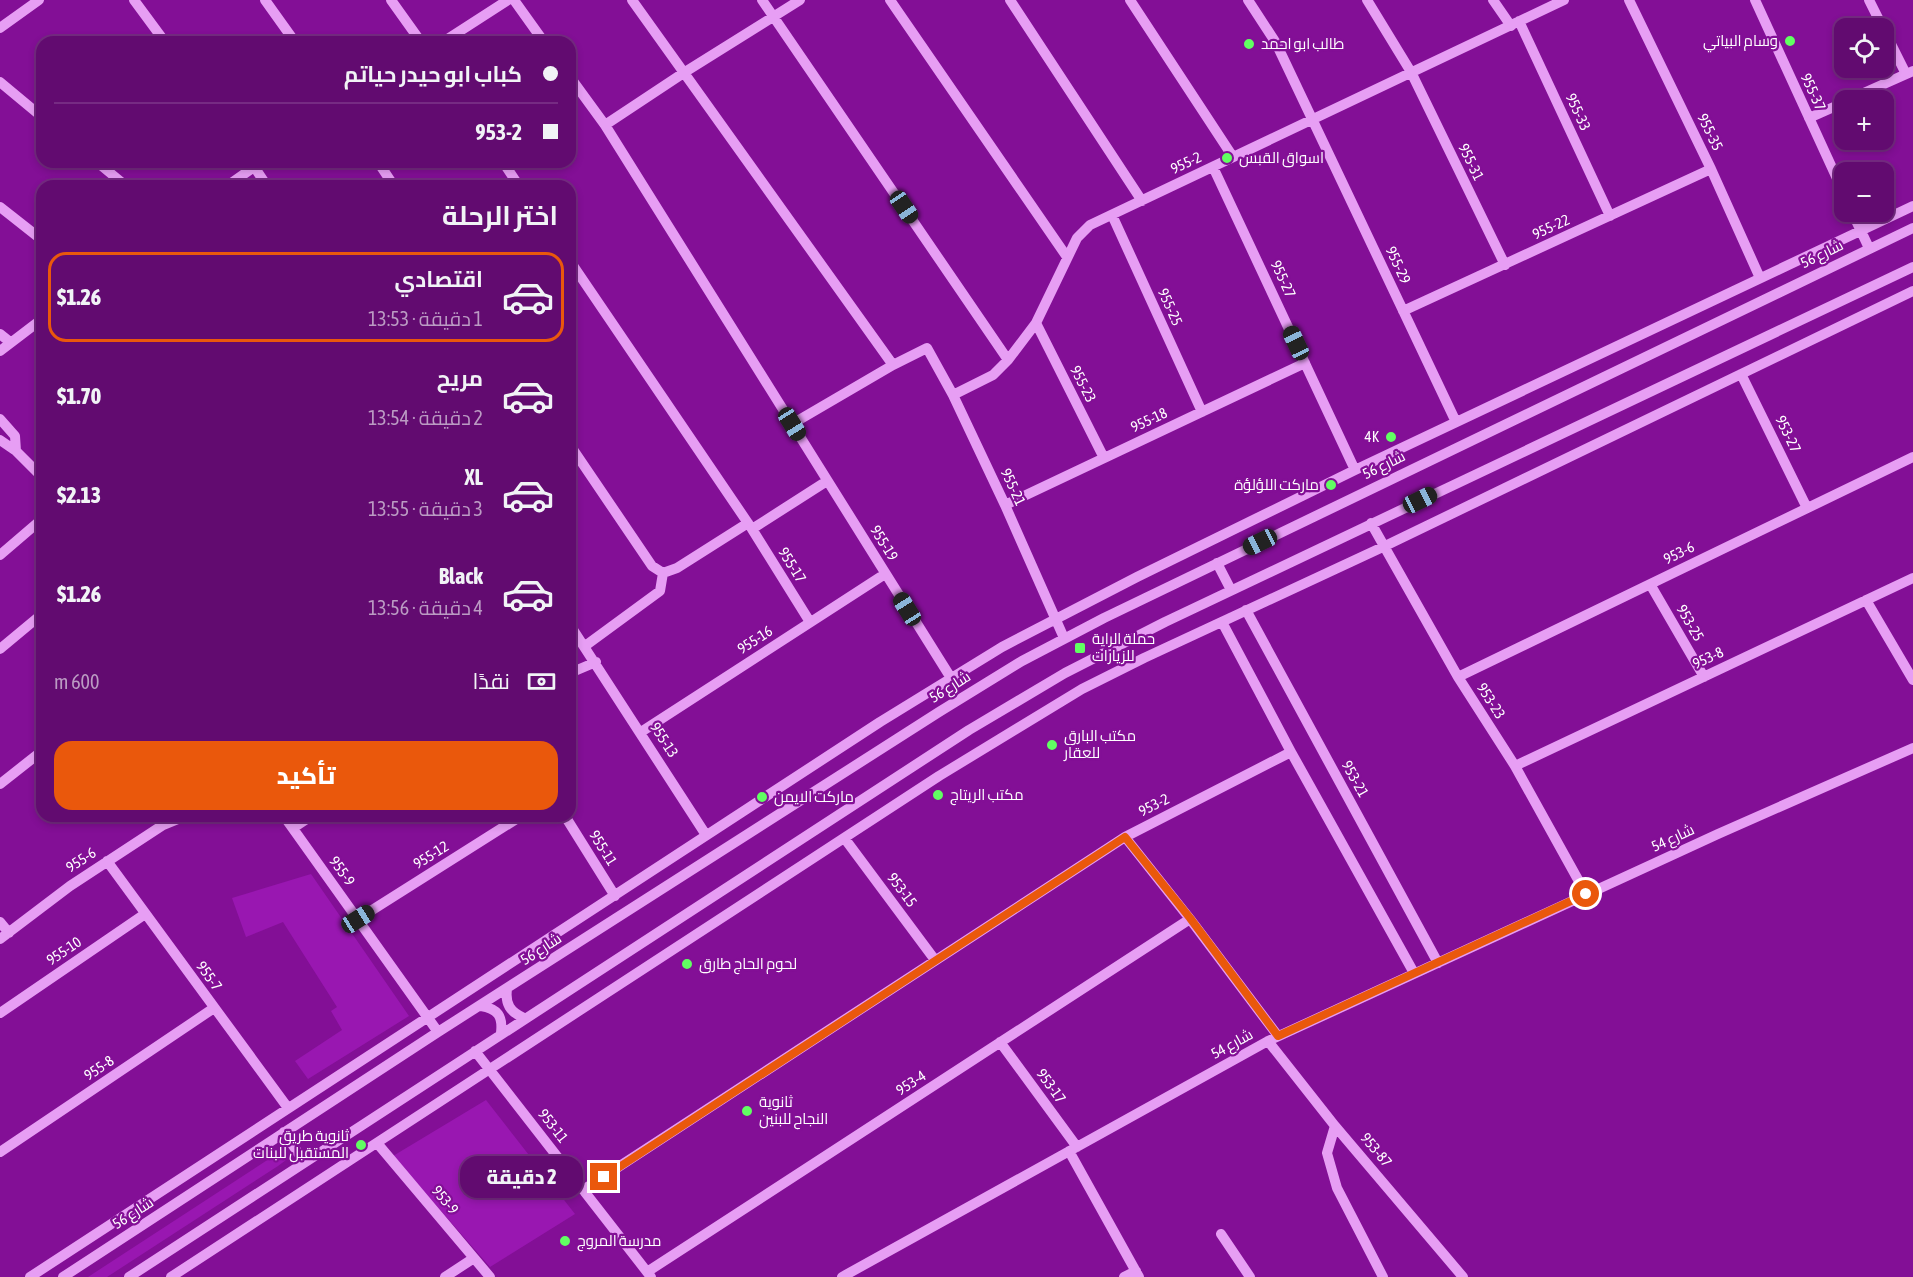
<!DOCTYPE html>
<html lang="ar">
<head>
<meta charset="utf-8">
<style>
	body { margin:0; font-family:"Asap Condensed",Cairo,sans-serif; background:#6b1978; color:#f1f3f6; direction:rtl; height:100vh; display:flex; flex-direction:column; font-size:22px; white-space:nowrap }
	* { box-sizing:border-box; margin:0 }
	p { font-size:20px; color:#bb9bc3 }
	.icon { flex:none; width:33px; height:33px; fill:none; stroke:currentColor; stroke-width:2; stroke-linecap:round; stroke-linejoin:round }
	.map { position:relative; flex:1; overflow:hidden; direction:ltr }
	.panel { position:absolute; left:36px; top:180px; width:540px; height:642px; display:flex; flex-direction:column; background:#620b70; border-radius:18px; box-shadow:0 3px 9px #0003,0 0 0 2px #762b83; direction:rtl }
	.panel>* { flex:none }
	.banner { position:absolute; left:36px; top:36px; width:540px; height:132px; border-radius:18px; box-shadow:0 3px 9px #0003,0 0 0 2px #762b83; direction:rtl; display:grid; align-content:center; height:132px; padding:0 18px; background:#620b70 }
	.fabs { position:absolute; left:1834px; top:18px; display:grid; gap:12px }
	.fabs a { display:grid; place-items:center; width:60px; height:60px; border-radius:12px; background:#620b70; box-shadow:0 3px 9px #0003,0 0 0 2px #762b83; font-size:30px }
	.end { position:absolute; width:27px; height:27px; margin:-14px; border:8px solid #ea580c; background:#fff; box-shadow:0 0 0 3px #fff }
	.from { border-radius:50% }
	.bubble { position:absolute; height:42px; border-radius:18px; background:#620b70; box-shadow:0 3px 9px #0003,0 0 0 2px #762b83; font-size:20px; font-weight:800; line-height:42px; text-align:center; direction:rtl }
	.car { position:absolute; width:18px; height:36px; margin:-18px -9px; border-radius:8px; box-shadow:0 0 4px 2px #0007; background:linear-gradient(#222 24%,#8ab4d8 0 40%,#222 0 76%,#8ab4d8 0 86%,#222 0) }
	.banner b { display:flex; align-items:center; gap:21px; height:57px; font-size:22px }
	.banner b+b { border-top:2px solid #762b83 }
	.banner i { width:15px; height:15px; background:#f1f3f6 }
	ul { padding:0; list-style:none }
	li { display:flex; align-items:center; gap:18px; height:90px; margin:0 12px 9px; padding:0 6px; border:3px solid transparent; border-radius:18px }
	li div { flex:1 }
	li b { display:block; font-size:22px }
	li em { font-style:normal; font-weight:800 }
	li.active { border-color:#ea580c }
	li>.icon { width:54px; height:54px; stroke-width:1.5 }
	h2 { padding:0 18px; font-size:27px; line-height:72px }
	.pay { display:flex; align-items:center; gap:15px; height:66px; padding:0 18px; font-size:22px }
	.pay p { margin-inline-start:auto }
	.cta { display:flex; gap:12px; margin-top:auto; padding:12px 18px }
	.cta a { flex:1; height:69px; border-radius:18px; background:#ea580c; color:#fff; font-size:24px; font-weight:800; line-height:69px; text-align:center }
	.map>svg:first-child { display:block }
	.green { fill:#9917b1 }
	.lines { fill:none; stroke-linecap:round; stroke-linejoin:round }
	.minor { stroke:#e79ef4; stroke-width:10 }
	.route { stroke:#ea580c; stroke-width:8 }
	.poi-dot { fill:#61ff62; stroke:#830f96; stroke-width:2 }
	.labels { text-anchor:middle; stroke-width:4.5; stroke-linejoin:round; paint-order:stroke }
	.poi-label { font-size:15px; fill:#fff; stroke:#830f96; text-anchor:start }
	.street-label { font-size:15px; fill:#fff; stroke:#830f96 }
</style>
</head>
<body>
<div class="map">
<svg width="1913" height="1277" viewBox="0 0 1913 1277">
	<rect width="100%" height="100%" fill="#830f96"/>
	<path class="green" d="M311,874L409,1016L308,1079L295,1061L342,1030L331,1011L337,1007L283,922L246,937L232,898Z
		M486,1100L575,1214L490,1267L393,1156Z
		M287,1151L289,1154L286,1160L278,1166L107,1277H88L272,1157Z"/>
	<g class="lines">
		<path class="minor" d="M134,0L165,42
			M265,0L295,42
			M391,0L421,42
			M514,0L544,42
			M632,0L893,365
			M762,0L1008,360
			M890,0L1067,257
			M1010,0L1142,201
			M1130,0L1233,157
			M1248,0L1276,43L1456,422
			M1367,0L1411,72L1505,265
			M1493,0L1511,26
			M1629,0L1711,169L1760,278
			M1755,0L1845,196
			M1869,0L1883,28
			M1519,21L1610,216
			M0,28L39,0
			M1884,30L1906,74
			M443,42L508,0
			M570,77L605,125L951,678
			M0,82L42,117
			M1848,100L1913,71
			M1809,118L1845,102
			M605,125L685,72L800,0
			M97,162L126,186
			M251,162L267,186
			M378,162L394,186
			M503,162L519,186
			M1213,167L1355,470
			M227,186L261,162
			M0,207L42,240
			M1852,212L1869,248
			M1112,215L1202,412
			M570,261L752,529L810,622
			M1403,311L1711,169
			M1036,323L1104,458
			M0,334L10,342
			M0,351L42,319
			M1741,374L1807,508
			M953,395L993,375L1008,360L1036,323L1077,238L1090,225L1564,0
			M0,419L15,436L16,451
			M792,424L893,365L927,348L953,395L1005,505L1064,638
			M0,440L16,451L42,477
			M570,445L652,566L663,573
			M1005,505L1305,363
			M1371,523L1458,677L1515,766L1586,894
			M752,529L827,481
			M0,555L42,519
			M1217,563L1231,590
			M663,573L677,568L748,523
			M1650,584L1704,677
			M1866,600L1913,680
			M1246,610L1438,963
			M1222,622L1291,752L1414,973
			M570,625L706,835
			M585,646L660,591L663,573
			M0,649L42,614
			M570,673L596,662
			M1458,677L1913,457
			M641,732L885,574
			M1515,766L1913,578
			M0,784L42,751
			M284,816L438,1032
			M565,816L615,896
			M293,828L311,816
			M1125,837L1190,919L1278,1036
			M845,839L935,960
			M107,861L288,1108
			M358,919L521,816
			M0,922L9,933
			M0,939L70,886L163,825L185,816
			M507,989C505,1004 510,1012 524,1018
			M481,1006C498,1009 503,1016 501,1033
			M0,1013L145,914
			M1268,1041L1335,1126L1463,1277
			M1000,1042L1077,1147
			M475,1051L651,1277
			M1335,1126L1327,1153L1337,1188L1383,1277
			M284,1132L304,1162
			M377,1143L490,1277
			M1069,1151L1139,1277
			M0,1152L214,1008
			M583,1190L1125,837L1291,752
			M1221,1234L1250,1277
			M647,1272L1190,919
			M30,1277L880,722L1002,647L1137,577L1355,470L1913,206
			M63,1277L438,1032L939,712L1022,661L1104,618L1913,228
			M129,1277L969,730L1065,673L1165,622L1913,267
			M171,1277L939,776L1082,689L1144,658L1385,546L1913,291
			M445,1277L474,1258
			M842,1277L1268,1041L1718,834L1913,748
			M1124,1277L1136,1271"/>
	</g>
	<g class="lines">
		<path class="route" d="M604,1177L1125,837L1190,918L1278,1036L1586,894"/>
	</g>
	<g class="poi-dot">
		<circle cx="1790" cy="41" r="6"/>
		<circle cx="1249" cy="44" r="6"/>
		<circle cx="1227" cy="158" r="6"/>
		<circle cx="1391" cy="437" r="6"/>
		<circle cx="1331" cy="485" r="6"/>
		<rect x="1074" y="642" width="12" height="12" rx="3"/>
		<circle cx="1052" cy="745" r="6"/>
		<circle cx="938" cy="795" r="6"/>
		<circle cx="762" cy="797" r="6"/>
		<circle cx="687" cy="964" r="6"/>
		<circle cx="747" cy="1111" r="6"/>
		<circle cx="361" cy="1145" r="6"/>
		<circle cx="565" cy="1241" r="6"/>
	</g>
	<g class="labels">
		<g class="poi-label">
			<text x="1778" y="46" text-anchor="end">وسام البياتي</text>
			<text x="1261" y="49">طالب ابو احمد</text>
			<text x="1239" y="163">اسواق القبس</text>
			<text x="1379" y="442" text-anchor="end">4K</text>
			<text x="1319" y="490" text-anchor="end">ماركت اللؤلؤة</text>
			<text x="1092" y="644">حملة الراية<tspan x="1092" dy="17">للزيارات</tspan></text>
			<text x="1064" y="741">مكتب البارق<tspan x="1064" dy="17">للعقار</tspan></text>
			<text x="950" y="800">مكتب الريتاج</text>
			<text x="774" y="802">ماركت الايمن</text>
			<text x="699" y="969">لحوم الحاج طارق</text>
			<text x="759" y="1107">ثانوية<tspan x="759" dy="17">النجاح للبنين</tspan></text>
			<text x="349" y="1141" text-anchor="end">ثانوية طريق<tspan x="349" dy="17">المستقبل للبنات</tspan></text>
			<text x="577" y="1246">مدرسة المروج</text>
		</g>
		<g class="street-label">
			<text transform="translate(1813 92) rotate(65)" y="5">955-37</text>
			<text transform="translate(1578 112) rotate(65)" y="5">955-33</text>
			<text transform="translate(1710 132) rotate(64)" y="5">955-35</text>
			<text transform="translate(1471 162) rotate(64)" y="5">955-31</text>
			<text transform="translate(1186 163) rotate(-25)" y="5">955-2</text>
			<text transform="translate(1551 227) rotate(-25)" y="5">955-22</text>
			<text transform="translate(1822 254) rotate(-26)" y="5">شارع 56</text>
			<text transform="translate(1398 265) rotate(65)" y="5">955-29</text>
			<text transform="translate(1283 279) rotate(65)" y="5">955-27</text>
			<text transform="translate(1170 307) rotate(66)" y="5">955-25</text>
			<text transform="translate(1083 384) rotate(63)" y="5">955-23</text>
			<text transform="translate(1149 420) rotate(-25)" y="5">955-18</text>
			<text transform="translate(1788 434) rotate(64)" y="5">953-27</text>
			<text transform="translate(1384 465) rotate(-26)" y="5">شارع 56</text>
			<text transform="translate(1013 487) rotate(65)" y="5">955-21</text>
			<text transform="translate(884 543) rotate(58)" y="5">955-19</text>
			<text transform="translate(1679 553) rotate(-26)" y="5">953-6</text>
			<text transform="translate(792 565) rotate(58)" y="5">955-17</text>
			<text transform="translate(1690 623) rotate(60)" y="5">953-25</text>
			<text transform="translate(755 640) rotate(-33)" y="5">955-16</text>
			<text transform="translate(1708 658) rotate(-25)" y="5">953-8</text>
			<text transform="translate(950 687) rotate(-32)" y="5">شارع 56</text>
			<text transform="translate(1491 701) rotate(57)" y="5">953-23</text>
			<text transform="translate(664 740) rotate(57)" y="5">955-13</text>
			<text transform="translate(1355 779) rotate(61)" y="5">953-21</text>
			<text transform="translate(1154 805) rotate(-27)" y="5">953-2</text>
			<text transform="translate(1673 838) rotate(-25)" y="5">شارع 54</text>
			<text transform="translate(603 848) rotate(58)" y="5">955-11</text>
			<text transform="translate(431 855) rotate(-32)" y="5">955-12</text>
			<text transform="translate(81 860) rotate(-33)" y="5">955-6</text>
			<text transform="translate(342 871) rotate(54)" y="5">955-9</text>
			<text transform="translate(902 890) rotate(53)" y="5">953-15</text>
			<text transform="translate(541 949) rotate(-33)" y="5">شارع 56</text>
			<text transform="translate(64 951) rotate(-34)" y="5">955-10</text>
			<text transform="translate(209 976) rotate(54)" y="5">955-7</text>
			<text transform="translate(1232 1044) rotate(-29)" y="5">شارع 54</text>
			<text transform="translate(99 1068) rotate(-34)" y="5">955-8</text>
			<text transform="translate(911 1083) rotate(-33)" y="5">953-4</text>
			<text transform="translate(1051 1086) rotate(54)" y="5">953-17</text>
			<text transform="translate(553 1126) rotate(52)" y="5">953-11</text>
			<text transform="translate(1376 1150) rotate(50)" y="5">953-87</text>
			<text transform="translate(445 1200) rotate(50)" y="5">953-9</text>
			<text transform="translate(133 1213) rotate(-33)" y="5">شارع 56</text>
		</g>
	</g>
</svg>
<div class="fabs">
<a><svg class="icon" aria-label="locate" viewBox="0 0 24 24"><circle cx="12" cy="12" r="6"/><path d="M12 2v4M12 18v4M2 12h4M18 12h4"/></svg></a>
<a>+</a>
<a>−</a>
</div>
<i class="end from" style="left:1586px;top:894px"></i>
<i class="end" style="left:604px;top:1177px"></i>
<div class="bubble" style="left:460px;top:1156px;width:123px">2 دقيقة</div>
<i class="car" style="left:904px;top:207px;rotate:146deg"></i>
<i class="car" style="left:1296px;top:343px;rotate:335deg"></i>
<i class="car" style="left:792px;top:424px;rotate:148deg"></i>
<i class="car" style="left:1420px;top:500px;rotate:64deg"></i>
<i class="car" style="left:1260px;top:542px;rotate:244deg"></i>
<i class="car" style="left:907px;top:609px;rotate:328deg"></i>
<i class="car" style="left:358px;top:919px;rotate:58deg"></i>
<div class="banner">
<b><i class="from"></i>كباب ابو حيدر حياتم</b>
<b><i></i>953-2</b>
</div>
<section class="panel">
<h2>اختر الرحلة</h2>
<ul>
<li class="active"><svg class="icon" aria-label="car" viewBox="0 0 24 24"><path d="M5 17H2v-5l4-1 3-4h7l3 4 3 1v5h-3M9 17h6M6 11h13"/><circle cx="7" cy="17" r="2"/><circle cx="17" cy="17" r="2"/></svg><div><b>اقتصادي</b><p>1 دقيقة · 13:53</p></div><em>$1.26</em></li>
<li><svg class="icon" aria-label="car" viewBox="0 0 24 24"><path d="M5 17H2v-5l4-1 3-4h7l3 4 3 1v5h-3M9 17h6M6 11h13"/><circle cx="7" cy="17" r="2"/><circle cx="17" cy="17" r="2"/></svg><div><b>مريح</b><p>2 دقيقة · 13:54</p></div><em>$1.70</em></li>
<li><svg class="icon" aria-label="car" viewBox="0 0 24 24"><path d="M5 17H2v-5l4-1 3-4h7l3 4 3 1v5h-3M9 17h6M6 11h13"/><circle cx="7" cy="17" r="2"/><circle cx="17" cy="17" r="2"/></svg><div><b>XL</b><p>3 دقيقة · 13:55</p></div><em>$2.13</em></li>
<li><svg class="icon" aria-label="car" viewBox="0 0 24 24"><path d="M5 17H2v-5l4-1 3-4h7l3 4 3 1v5h-3M9 17h6M6 11h13"/><circle cx="7" cy="17" r="2"/><circle cx="17" cy="17" r="2"/></svg><div><b>Black</b><p>4 دقيقة · 13:56</p></div><em>$1.26</em></li>
</ul>
<div class="pay"><svg class="icon" aria-label="cash" viewBox="0 0 24 24"><path d="M3 7h18v10H3z"/><circle cx="12" cy="12" r="2"/></svg>نقدًا<p>600 m</p></div>
<div class="cta"><a>تأكيد</a></div>
</section>
</div>
</body>
</html>
